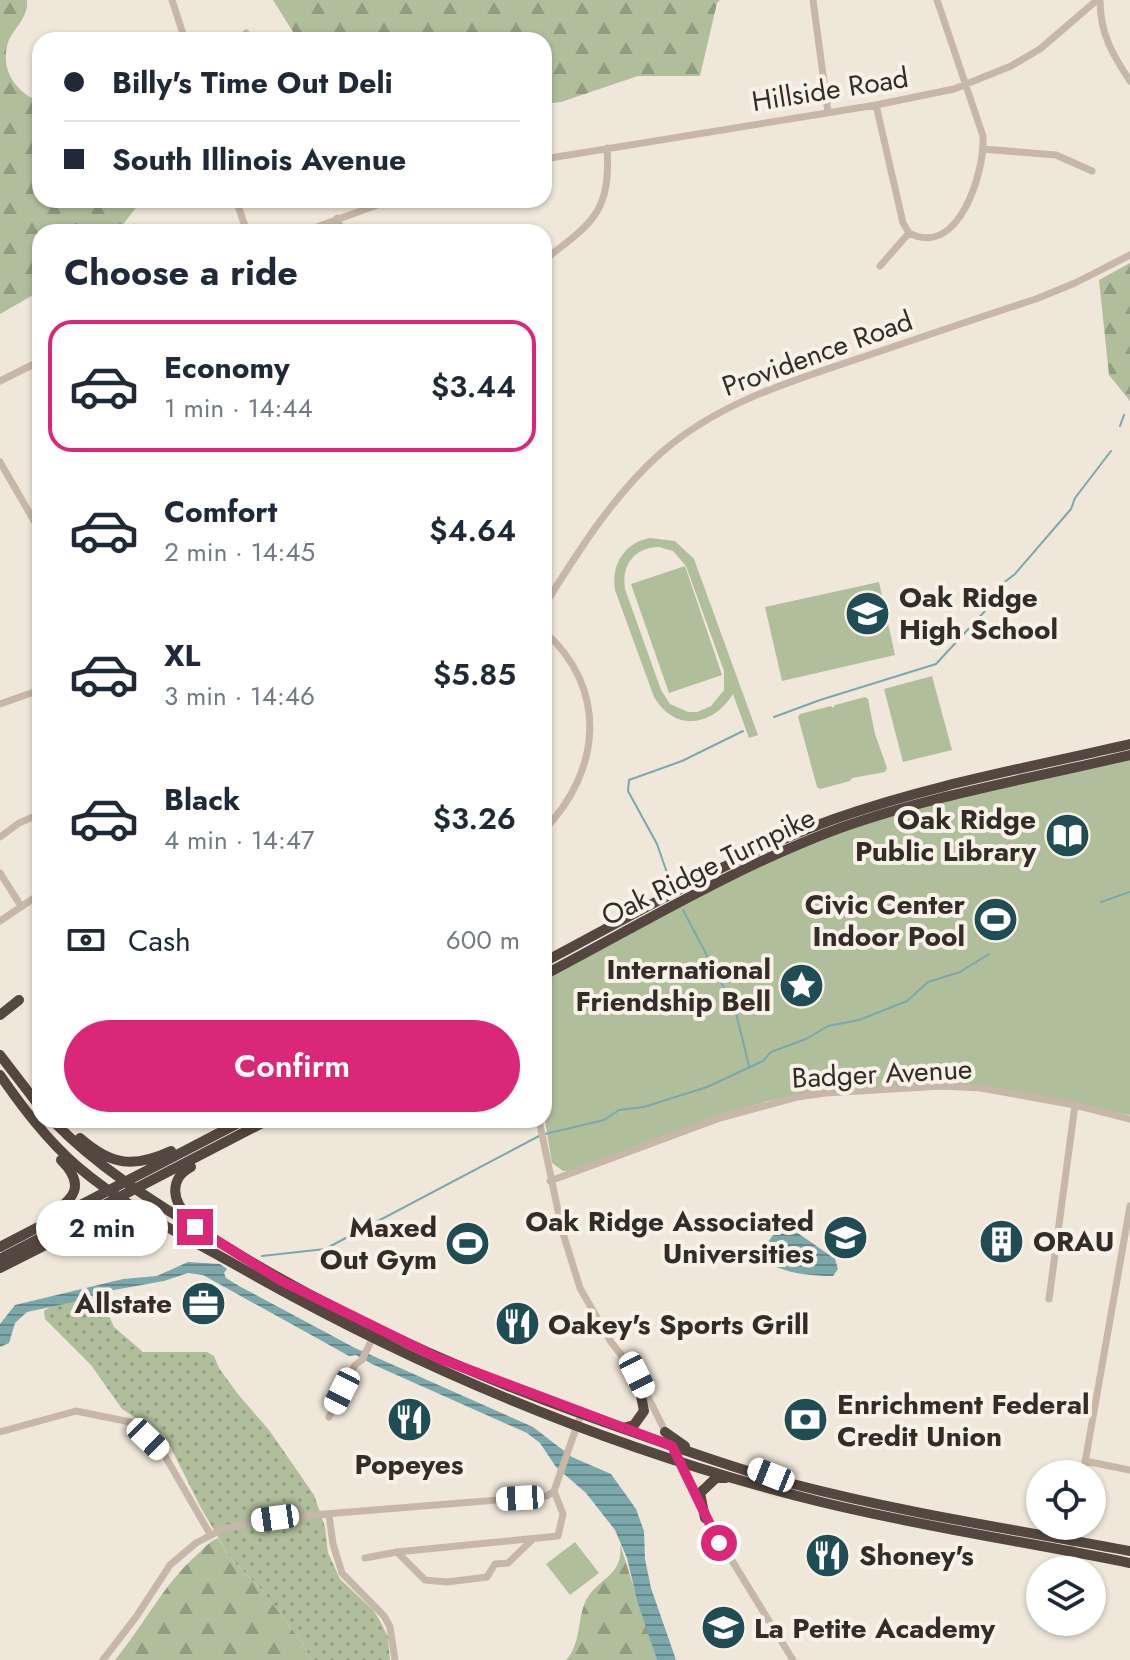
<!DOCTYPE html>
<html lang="en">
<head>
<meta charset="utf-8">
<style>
	body { margin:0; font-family:Jost,sans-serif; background:#f2f2f3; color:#1f2937; height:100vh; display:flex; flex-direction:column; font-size:30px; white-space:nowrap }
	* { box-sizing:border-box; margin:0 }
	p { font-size:26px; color:#747a83 }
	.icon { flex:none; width:44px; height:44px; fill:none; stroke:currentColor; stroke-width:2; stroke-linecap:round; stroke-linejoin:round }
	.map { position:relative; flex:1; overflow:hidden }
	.details { position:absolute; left:32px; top:224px; width:520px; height:904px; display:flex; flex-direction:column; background:#fff; border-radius:24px; box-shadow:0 2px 6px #0004 }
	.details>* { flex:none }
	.guide { position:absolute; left:32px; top:32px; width:520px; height:176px; border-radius:24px; box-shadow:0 2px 6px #0004; display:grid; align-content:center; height:176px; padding:0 32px; background:#fff }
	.controls { position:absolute; left:1026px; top:1460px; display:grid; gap:16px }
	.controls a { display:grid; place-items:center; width:80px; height:80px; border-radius:50%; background:#fff; box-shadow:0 2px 6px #0004; font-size:40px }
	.end { position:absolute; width:36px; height:36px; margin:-18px; border:10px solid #db2777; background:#fff; box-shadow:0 0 0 4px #fff }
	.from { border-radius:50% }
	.bubble { position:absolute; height:56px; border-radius:28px; background:#fff; box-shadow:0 2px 6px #0004; font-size:26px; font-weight:600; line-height:56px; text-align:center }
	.car { position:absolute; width:24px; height:48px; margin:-24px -12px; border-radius:10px; box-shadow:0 0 6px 2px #0007; background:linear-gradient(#fff 24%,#345 0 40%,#fff 0 76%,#345 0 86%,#fff 0) }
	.guide b { display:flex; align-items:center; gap:28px; height:76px; font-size:30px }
	.guide b+b { border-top:2px solid #e0e1e3 }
	.guide i { width:20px; height:20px; background:#1f2937 }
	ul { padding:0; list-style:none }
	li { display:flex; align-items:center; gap:24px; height:132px; margin:0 16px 12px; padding:0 16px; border:4px solid transparent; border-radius:24px }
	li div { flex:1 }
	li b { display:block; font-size:30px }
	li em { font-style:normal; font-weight:600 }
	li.on { border-color:#db2777 }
	li>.icon { width:72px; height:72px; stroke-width:1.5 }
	h2 { padding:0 32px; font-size:36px; line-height:96px }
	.pay { display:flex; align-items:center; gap:20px; height:88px; padding:0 32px; font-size:30px }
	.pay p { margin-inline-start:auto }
	.cta { display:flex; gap:16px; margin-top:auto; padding:16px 32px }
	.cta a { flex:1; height:92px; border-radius:48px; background:#db2777; color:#fff; font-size:32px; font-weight:600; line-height:92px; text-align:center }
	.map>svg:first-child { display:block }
	.grass { fill:url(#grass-dots) }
	.forest { fill:url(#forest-firs) }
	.green { fill:#b1be9c; fill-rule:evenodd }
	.water { fill:url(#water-rules) }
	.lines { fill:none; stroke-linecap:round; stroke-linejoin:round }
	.stream { stroke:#7ca7ab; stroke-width:2 }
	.minor { stroke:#c7b7a8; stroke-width:7 }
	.highway { stroke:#54473f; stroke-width:10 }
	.route { stroke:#db2777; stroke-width:10 }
	.labels { text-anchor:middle; stroke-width:8; stroke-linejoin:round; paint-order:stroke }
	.street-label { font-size:28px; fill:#342c27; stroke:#f8f1e7 }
	.poi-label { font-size:28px; font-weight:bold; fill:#342c27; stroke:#f8f1e7; text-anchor:start }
</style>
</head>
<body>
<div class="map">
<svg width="1130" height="1660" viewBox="0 0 1130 1660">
	<defs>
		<pattern id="grass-dots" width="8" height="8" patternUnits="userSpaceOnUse" patternTransform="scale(2)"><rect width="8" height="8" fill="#b1be9c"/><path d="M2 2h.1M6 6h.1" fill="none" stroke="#919b7f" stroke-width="1.8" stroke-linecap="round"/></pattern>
		<pattern id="forest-firs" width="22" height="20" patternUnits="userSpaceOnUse" patternTransform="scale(2)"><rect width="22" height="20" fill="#b1be9c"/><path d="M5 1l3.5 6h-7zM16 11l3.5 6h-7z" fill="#919b7f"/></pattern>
		<pattern id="water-rules" width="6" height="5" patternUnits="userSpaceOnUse" patternTransform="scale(2)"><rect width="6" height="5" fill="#7ca7ab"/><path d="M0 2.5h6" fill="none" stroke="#66888b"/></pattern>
	</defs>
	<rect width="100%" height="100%" fill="#f0e7db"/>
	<path class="grass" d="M95,1296L101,1298L114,1327L143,1352H207L214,1356L219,1368L237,1393L269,1430L314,1495L325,1527L328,1553L340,1579L373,1610L379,1619L388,1637L390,1660H311L304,1645L262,1590L230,1558L200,1506L170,1446L158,1432L122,1409L91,1365L45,1319L44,1311L50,1307Z"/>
	<path class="forest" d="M0,0H27C29,19 11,29 7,46C1,72 17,93 40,102V200H142L117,232H40V291L0,314Z
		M273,0H720L717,3L700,76H638L561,102L544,104V40H298Z
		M1130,263V401L1109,375L1099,280Z
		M218,1538L230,1558L262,1590L304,1645L311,1660H115C144,1625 164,1583 199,1553C205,1547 210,1541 218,1538Z
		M620,1544L657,1660H566C581,1645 577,1619 586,1600C599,1577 624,1576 620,1544Z"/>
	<path class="green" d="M650,538L675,541L694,559L758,735L749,738L733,694C713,726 675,733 654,697L615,590C611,565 624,543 650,538ZM659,547L673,551L686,566L724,671V690L711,706L697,712H688L670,704L661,690L625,589C621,565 635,547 659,547Z
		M685,566L722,675L669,693L631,584Z
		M879,582L895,655L782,681L765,607Z
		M932,676L952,750L903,762L884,689Z
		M865,697L868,699L875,734L887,768L885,772L852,778L850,781L820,789L817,787L798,717L800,714L831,706L833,708L835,705Z
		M1130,759V1115L980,1085L807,1093L768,1101L719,1115L572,1171H563L552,1163L544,1115V979C640,929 735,871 837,833C927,799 1035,781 1130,759Z
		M575,1542L599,1573L570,1595L546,1564Z"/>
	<path class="water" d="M780,1231H795L835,1259L838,1269L833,1276C812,1276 791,1274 772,1265C765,1253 765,1237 780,1231Z
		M188,1262L220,1264L227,1269L224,1273L226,1278L239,1286L355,1348L533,1427L572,1457L611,1474L636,1509L644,1531L645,1559L651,1588L676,1660H657L637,1600L627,1558L615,1530L586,1493L556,1467L540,1443L527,1433L372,1364L356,1355L349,1356L203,1275L188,1273L164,1281L103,1292L78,1301L27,1312L15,1323L9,1343L0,1347V1324L15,1305L123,1279L157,1276Z"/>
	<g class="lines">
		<path class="stream" d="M1120,426L1124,415
			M774,717L820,700L936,664L985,611L998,594L1002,584L1015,574L1071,509L1075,498L1111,451
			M672,887L657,844L628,791L629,780L682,761L743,731
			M1101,902L1130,892
			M683,910L735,1009L749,1066
			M545,1134L604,1120L619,1110L644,1107L707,1087L763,1061L771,1052L806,1039L828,1026L859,1020L907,1001L928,982L960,972L989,954
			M262,1256L325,1249L539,1136"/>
		<path class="minor" d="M172,0L185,40
			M813,0L828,112
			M1100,0C1100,33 1112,54 1130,81
			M239,40L246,33
			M876,105L903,223L909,233
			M983,149L1056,155L1092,171
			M544,159L876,105L954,89L1011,66L1040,49L1097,0
			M236,200L247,232
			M337,218L342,232
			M303,232L391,200
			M909,233C959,259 985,171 983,136L937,0
			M544,260C592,223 611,213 607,148
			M880,266L909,233
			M0,381L40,361
			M0,462L40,531
			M544,606C578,552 613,495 662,452C722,400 796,380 869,355C925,336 980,317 1036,299L1075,283L1130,255
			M37,615L40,610
			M544,631C609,689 601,771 544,830
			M0,704L40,690
			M0,837L19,823L40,814
			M0,873L21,906
			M0,921L40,894
			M539,1120L562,1230L580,1288L611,1342L637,1375L667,1435
			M550,1181L720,1118L797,1097L826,1093L942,1086L980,1088L1075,1105L1130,1119
			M1049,1299L1075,1105
			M329,1417L355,1365L362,1360L372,1339
			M0,1432L76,1411L130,1422L165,1456L210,1534
			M679,1461L699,1504
			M1085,1461L1130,1470
			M1083,1474L1130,1206
			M329,1515L333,1544L342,1573L384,1616L390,1627L395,1660
			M704,1515L793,1660
			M1072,1545L1075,1526
			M397,1552L425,1580L447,1582L487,1577L495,1564L508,1563L533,1539
			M365,1558L397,1552L558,1536L563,1514L554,1491
			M103,1660L136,1617L170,1565L196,1543L223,1529L275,1518L547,1496L554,1491L581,1414"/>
		<path class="highway" d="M544,962C639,912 733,856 834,819C930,785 1031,767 1130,744
			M544,975C641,924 737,866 840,828C933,795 1033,778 1130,755
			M0,1015L19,1000
			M0,1055L40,1107
			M0,1075C23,1108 47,1140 77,1166C127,1209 187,1237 243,1269C423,1371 619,1452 821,1502C923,1527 1027,1542 1130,1563
			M52,1120C101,1171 162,1207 222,1244C354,1326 497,1386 644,1436C693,1453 742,1471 793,1484C904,1513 1017,1530 1130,1551
			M80,1138C112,1166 134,1168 171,1151
			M49,1215C75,1199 86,1185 61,1160
			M191,1217C171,1204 169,1178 191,1167
			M0,1247L244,1120
			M0,1259L268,1120
			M0,1268L117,1209L131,1207
			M623,1428L634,1425L644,1411L637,1375
			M665,1432L685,1446
			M705,1518L700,1493L716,1478H726"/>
	</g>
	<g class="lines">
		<path class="route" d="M195,1227L280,1280L438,1358L672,1446L719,1543"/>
	</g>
	<defs>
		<symbol id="school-disc" viewBox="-11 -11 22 22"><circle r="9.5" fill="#204d53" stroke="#f8f1e7"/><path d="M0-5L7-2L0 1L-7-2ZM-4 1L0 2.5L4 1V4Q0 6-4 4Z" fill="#fff"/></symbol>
		<symbol id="library-disc" viewBox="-11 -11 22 22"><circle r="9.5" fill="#204d53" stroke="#f8f1e7"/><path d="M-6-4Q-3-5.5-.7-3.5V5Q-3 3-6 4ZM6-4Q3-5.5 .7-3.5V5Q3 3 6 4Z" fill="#fff"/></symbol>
		<symbol id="stadium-disc" viewBox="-11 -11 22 22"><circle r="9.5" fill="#204d53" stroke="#f8f1e7"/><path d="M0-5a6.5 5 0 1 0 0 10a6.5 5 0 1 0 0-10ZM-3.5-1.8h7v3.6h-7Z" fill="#fff"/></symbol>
		<symbol id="sight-disc" viewBox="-11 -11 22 22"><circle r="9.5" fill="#204d53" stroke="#f8f1e7"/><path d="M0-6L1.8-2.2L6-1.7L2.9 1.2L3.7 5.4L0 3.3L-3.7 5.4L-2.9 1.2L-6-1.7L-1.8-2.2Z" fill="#fff"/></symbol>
		<symbol id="university-disc" viewBox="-11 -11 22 22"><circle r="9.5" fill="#204d53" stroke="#f8f1e7"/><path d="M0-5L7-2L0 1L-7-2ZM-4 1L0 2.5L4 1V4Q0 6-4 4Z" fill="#fff"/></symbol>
		<symbol id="building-disc" viewBox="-11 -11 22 22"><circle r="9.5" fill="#204d53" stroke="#f8f1e7"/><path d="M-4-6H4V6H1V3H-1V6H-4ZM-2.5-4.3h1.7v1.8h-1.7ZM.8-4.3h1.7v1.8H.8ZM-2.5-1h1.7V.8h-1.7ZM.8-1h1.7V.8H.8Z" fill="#fff"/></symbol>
		<symbol id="office-disc" viewBox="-11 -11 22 22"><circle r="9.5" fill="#204d53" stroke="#f8f1e7"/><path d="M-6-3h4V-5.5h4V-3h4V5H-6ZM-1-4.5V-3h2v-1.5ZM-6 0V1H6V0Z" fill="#fff"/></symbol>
		<symbol id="restaurant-disc" viewBox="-11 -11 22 22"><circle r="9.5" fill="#204d53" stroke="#f8f1e7"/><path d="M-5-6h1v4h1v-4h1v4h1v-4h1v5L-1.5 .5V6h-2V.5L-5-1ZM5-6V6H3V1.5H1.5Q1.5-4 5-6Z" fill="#fff"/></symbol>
		<symbol id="bank-disc" viewBox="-11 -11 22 22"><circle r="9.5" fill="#204d53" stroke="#f8f1e7"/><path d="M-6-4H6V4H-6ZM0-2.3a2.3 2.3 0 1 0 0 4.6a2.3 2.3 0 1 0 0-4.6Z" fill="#fff"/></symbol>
	</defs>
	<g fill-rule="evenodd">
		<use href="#school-disc" x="842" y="588" width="51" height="51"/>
		<use href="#library-disc" x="1042" y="810" width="51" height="51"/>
		<use href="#stadium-disc" x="970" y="894" width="51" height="51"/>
		<use href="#sight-disc" x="776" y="960" width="51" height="51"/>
		<use href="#university-disc" x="820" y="1212" width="51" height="51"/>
		<use href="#building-disc" x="976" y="1216" width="51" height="51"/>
		<use href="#stadium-disc" x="442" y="1218" width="51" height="51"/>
		<use href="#office-disc" x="178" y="1278" width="51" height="51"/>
		<use href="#restaurant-disc" x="492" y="1298" width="51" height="51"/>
		<use href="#restaurant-disc" x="384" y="1394" width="51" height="51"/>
		<use href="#bank-disc" x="780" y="1394" width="51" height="51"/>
		<use href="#restaurant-disc" x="802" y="1530" width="51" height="51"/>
		<use href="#school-disc" x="698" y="1602" width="51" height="51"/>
	</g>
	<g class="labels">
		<g class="street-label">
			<text transform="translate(830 89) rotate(-9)" y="10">Hillside Road</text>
			<text transform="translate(817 353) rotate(-20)" y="10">Providence Road</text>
			<text transform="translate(708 866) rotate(-26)" y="10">Oak Ridge Turnpike</text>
			<text transform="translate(882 1073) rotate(-3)" y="10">Badger Avenue</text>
		</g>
		<g class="poi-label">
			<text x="899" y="607">Oak Ridge<tspan x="899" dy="32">High School</tspan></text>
			<text x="1036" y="829" text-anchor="end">Oak Ridge<tspan x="1036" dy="32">Public Library</tspan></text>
			<text x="965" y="914" text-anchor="end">Civic Center<tspan x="965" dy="32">Indoor Pool</tspan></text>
			<text x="771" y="979" text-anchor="end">International<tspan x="771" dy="32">Friendship Bell</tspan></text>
			<text x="814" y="1231" text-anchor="end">Oak Ridge Associated<tspan x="814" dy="32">Universities</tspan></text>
			<text x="437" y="1237" text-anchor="end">Maxed<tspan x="437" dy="32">Out Gym</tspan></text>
			<text x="1033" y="1251">ORAU</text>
			<text x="172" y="1313" text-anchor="end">Allstate</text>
			<text x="548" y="1334">Oakey's Sports Grill</text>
			<text x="837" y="1414">Enrichment Federal<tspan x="837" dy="32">Credit Union</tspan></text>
			<text x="409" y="1474" text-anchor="middle">Popeyes</text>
			<text x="859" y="1565">Shoney's</text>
			<text x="754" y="1638">La Petite Academy</text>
		</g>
	</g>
</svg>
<div class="controls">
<a><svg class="icon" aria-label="locate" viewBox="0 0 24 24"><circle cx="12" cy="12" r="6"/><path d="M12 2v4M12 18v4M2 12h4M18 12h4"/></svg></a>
<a><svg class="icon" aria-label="layers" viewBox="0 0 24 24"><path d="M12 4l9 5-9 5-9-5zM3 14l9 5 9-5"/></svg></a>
</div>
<i class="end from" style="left:719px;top:1543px"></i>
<i class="end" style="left:195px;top:1227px"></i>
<div class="bubble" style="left:36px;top:1200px;width:132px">2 min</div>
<i class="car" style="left:637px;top:1375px;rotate:153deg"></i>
<i class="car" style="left:342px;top:1391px;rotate:207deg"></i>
<i class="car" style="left:148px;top:1439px;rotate:134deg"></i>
<i class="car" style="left:771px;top:1475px;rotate:292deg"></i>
<i class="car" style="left:520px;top:1498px;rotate:267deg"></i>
<i class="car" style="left:275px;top:1518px;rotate:262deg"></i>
<div class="guide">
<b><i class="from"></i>Billy's Time Out Deli</b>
<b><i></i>South Illinois Avenue</b>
</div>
<section class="details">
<h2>Choose a ride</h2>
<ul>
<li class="on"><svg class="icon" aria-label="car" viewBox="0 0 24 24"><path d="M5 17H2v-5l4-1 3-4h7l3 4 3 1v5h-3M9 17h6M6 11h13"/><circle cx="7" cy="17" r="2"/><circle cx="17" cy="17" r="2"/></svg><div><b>Economy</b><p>1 min · 14:44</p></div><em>$3.44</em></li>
<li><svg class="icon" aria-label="car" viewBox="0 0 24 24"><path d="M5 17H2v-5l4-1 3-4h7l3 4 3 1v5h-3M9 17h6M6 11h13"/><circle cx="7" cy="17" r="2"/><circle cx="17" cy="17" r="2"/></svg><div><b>Comfort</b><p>2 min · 14:45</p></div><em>$4.64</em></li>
<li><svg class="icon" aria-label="car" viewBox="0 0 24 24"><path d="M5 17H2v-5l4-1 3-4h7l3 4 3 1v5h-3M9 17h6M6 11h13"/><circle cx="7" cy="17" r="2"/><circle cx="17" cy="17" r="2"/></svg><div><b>XL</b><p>3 min · 14:46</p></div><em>$5.85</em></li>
<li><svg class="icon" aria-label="car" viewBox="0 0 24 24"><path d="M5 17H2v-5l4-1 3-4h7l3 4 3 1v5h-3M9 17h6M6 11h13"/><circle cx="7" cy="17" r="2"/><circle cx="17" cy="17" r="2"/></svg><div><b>Black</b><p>4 min · 14:47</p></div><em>$3.26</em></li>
</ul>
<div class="pay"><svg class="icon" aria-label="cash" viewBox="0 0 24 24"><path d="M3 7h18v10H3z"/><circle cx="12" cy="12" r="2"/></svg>Cash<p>600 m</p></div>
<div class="cta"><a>Confirm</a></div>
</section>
</div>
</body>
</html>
